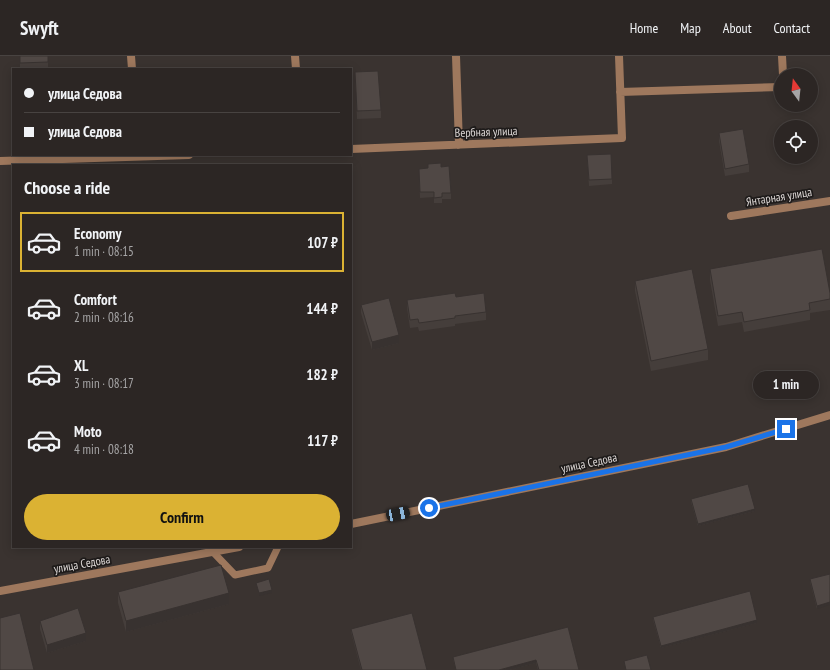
<!DOCTYPE html>
<html lang="en">
<head>
<meta charset="utf-8">
<style>
	body { margin:0; font-family:"PT Sans Narrow",sans-serif; background:#342e2c; color:#f1f3f6; height:100vh; display:flex; flex-direction:column; font-size:15px; white-space:nowrap }
	* { box-sizing:border-box; margin:0 }
	p { font-size:13px; color:#a6a5a6 }
	.icon { flex:none; width:22px; height:22px; fill:none; stroke:currentColor; stroke-width:2; stroke-linecap:round; stroke-linejoin:round }
	.map { position:relative; flex:1; overflow:hidden }
	.drawer { position:absolute; left:12px; top:108px; width:340px; height:384px; display:flex; flex-direction:column; background:#2c2624; border-radius:0px; box-shadow:0 2px 10px #0003,0 0 0 1px #484341 }
	.drawer>* { flex:none }
	.hud { position:absolute; left:12px; top:12px; width:340px; height:88px; border-radius:0px; box-shadow:0 2px 10px #0003,0 0 0 1px #484341; display:grid; align-content:center; height:88px; padding:0 12px; background:#2c2624 }
	.needle { width:26px; rotate:345deg }
	.buttons { position:absolute; left:774px; top:12px; display:grid; gap:8px }
	.buttons a { display:grid; place-items:center; width:44px; height:44px; border-radius:50%; background:#2c2624; box-shadow:0 2px 10px #0003,0 0 0 1px #484341; font-size:20px }
	.end { position:absolute; width:18px; height:18px; margin:-9px; border:5px solid #1a73e8; background:#fff; box-shadow:0 0 0 2px #fff }
	.from { border-radius:50% }
	.bubble { position:absolute; height:28px; border-radius:14px; background:#2c2624; box-shadow:0 2px 10px #0003,0 0 0 1px #484341; font-size:13px; font-weight:700; line-height:28px; text-align:center }
	.car { position:absolute; width:12px; height:24px; margin:-12px -6px; border-radius:5px; box-shadow:0 0 3px 1px #0007; background:linear-gradient(#222 24%,#8ab4d8 0 40%,#222 0 76%,#8ab4d8 0 86%,#222 0) }
	.hud b { display:flex; align-items:center; gap:14px; height:38px; font-size:15px }
	.hud b+b { border-top:1px solid #484341 }
	.hud i { width:10px; height:10px; background:#f1f3f6 }
	ul { padding:0; list-style:none }
	li { display:flex; align-items:center; gap:12px; height:60px; margin:0 8px 6px; padding:0 4px; border:2px solid transparent; border-radius:0px }
	li div { flex:1 }
	li b { display:block; font-size:15px }
	li em { font-style:normal; font-weight:700 }
	li.current { border-color:#dbb233 }
	li>.icon { width:36px; height:36px; stroke-width:1.5 }
	h2 { padding:0 12px; font-size:18px; line-height:48px }
	.button { display:flex; gap:8px; margin-top:auto; padding:8px 12px }
	.button a { flex:1; height:46px; border-radius:24px; background:#dbb233; color:#111; font-size:16px; font-weight:700; line-height:46px; text-align:center }
	header { display:flex; align-items:center; gap:24px; box-sizing:border-box; height:56px; padding:0 20px; background:#2c2624; border-bottom:1px solid #484341 }
	header strong { font-size:19px }
	nav { display:flex; gap:22px; margin-inline-start:auto; font-size:14px }
	.map>svg:first-child { display:block }
	.lines { fill:none; stroke-linecap:round; stroke-linejoin:round }
	.service { stroke:#9e785d; stroke-width:7 }
	.minor { stroke:#9e785d; stroke-width:8 }
	.wall { fill:#453e3b }
	.shaded-wall { fill:#383230 }
	.building { fill:#504845; stroke:#383230 }
	.route { stroke:#1a73e8; stroke-width:5 }
	.labels { text-anchor:middle; stroke-width:3.5; stroke-linejoin:round; paint-order:stroke }
	.street-label { font-size:12px; fill:#ded9d7; stroke:#1e1b1a }
</style>
</head>
<body>
<header>
<strong>Swyft</strong>
<nav><a>Home</a><a>Map</a><a>About</a><a>Contact</a></nav>
</header>
<div class="map">
<svg width="830" height="614" viewBox="0 0 830 614">
	<rect width="100%" height="100%" fill="#3a3330"/>
	<g class="lines">
		<path class="service" d="M213,496L235,519L268,512L278,491"/>
		<path class="minor" d="M131,0L132,13
			M295,0L296,13
			M456,0L459,89
			M782,0L783,19
			M620,36L781,31
			M351,93L622,82L619,0
			M0,105L189,99
			M731,160L830,145
			M351,468L726,391L830,359
			M0,535L239,491"/>
	</g>
	<path class="wall" d="M20,0H48V13H20Z
		M355,16L381,54V62L357,63Z
		M719,77L749,108V116L725,120L719,85Z
		M587,99L612,123V128L589,130Z
		M441,111L451,137V143H442V147H434V141L420,142L419,113Z
		M710,213L830,237V254L810,257V264L744,276L742,266L718,270L710,224Z
		M635,225L708,293V304L651,315L635,235Z
		M456,241L486,256V264L455,268V270L419,275L418,271L410,272L407,252V244Z
		M361,249L399,287L372,294L361,257Z
		M691,443L755,455L698,470L691,446Z
		M830,518L817,553L810,526V523Z
		M118,536L229,548L126,576L118,547Z
		M653,561L757,567L661,592L653,564Z
		M40,565L86,585L47,597L40,573Z
		M568,571L579,614H538L536,607L509,614H456L453,604V601Z
		M351,573L427,614H361L351,576Z"/>
	<path class="shaded-wall" d="M399,279V287L372,294V286Z
		M755,453V455L698,470V468Z
		M272,534V537L259,540V537Z
		M229,537V548L126,576V565Z
		M830,546V549L817,553V550Z
		M757,564V567L661,592V590Z
		M86,577V585L47,597V589Z
		M536,604V607L509,614H499Z"/>
	<path class="building" d="M20,0H48V6L20,7Z
		M378,15L381,54L357,55L355,16Z
		M743,73L749,108L725,113L719,77Z
		M611,98L612,123L589,124L587,99Z
		M441,107V111L449,110L451,137H442V141L434,142V136H420L419,113L428,112V108Z
		M822,193L830,237V243L809,247L810,254L744,266L742,256L718,260L710,213Z
		M692,213L708,293L651,305L635,225Z
		M455,237L456,241L484,237L486,256L455,260V262L419,267L418,263L410,264L407,244Z
		M389,242L399,279L372,286L361,249Z
		M748,428L755,453L698,468L691,443Z
		M221,509L229,537L126,565L118,536Z
		M830,518V546L817,550L810,523Z
		M269,523L272,534L259,537L256,527Z
		M750,535L757,564L661,590L653,561Z
		M78,552L86,577L47,589L40,565Z
		M20,557L34,614H0V562Z
		M412,557L427,614H362L351,573Z
		M568,571L579,614H539L536,604L499,614H456L453,601Z
		M647,599L651,614H626L624,605Z"/>
	<g class="lines">
		<path class="route" d="M429,452L726,391L786,373"/>
	</g>
	<g class="labels">
		<g class="street-label">
			<text transform="translate(486 76) rotate(-2)" y="4">Вербная улица</text>
			<text transform="translate(779 141) rotate(-9)" y="4">Янтарная улица</text>
			<text transform="translate(589 407) rotate(-12)" y="4">улица Седова</text>
			<text transform="translate(82 508) rotate(-10)" y="4">улица Седова</text>
		</g>
	</g>
</svg>
<div class="buttons">
<a><svg class="needle" viewBox="-14 -14 28 28"><path d="M0-13l5 13h-10z" fill="#e53935"/><path d="M0 13l5-13h-10z" fill="#a6a5a6"/></svg></a>
<a><svg class="icon" aria-label="locate" viewBox="0 0 24 24"><circle cx="12" cy="12" r="6"/><path d="M12 2v4M12 18v4M2 12h4M18 12h4"/></svg></a>
</div>
<i class="end from" style="left:429px;top:452px"></i>
<i class="end" style="left:786px;top:373px"></i>
<div class="bubble" style="left:753px;top:315px;width:66px">1 min</div>
<i class="car" style="left:398px;top:458px;rotate:79deg"></i>
<div class="hud">
<b><i class="from"></i>улица Седова</b>
<b><i></i>улица Седова</b>
</div>
<section class="drawer">
<h2>Choose a ride</h2>
<ul>
<li class="current"><svg class="icon" aria-label="car" viewBox="0 0 24 24"><path d="M5 17H2v-5l4-1 3-4h7l3 4 3 1v5h-3M9 17h6M6 11h13"/><circle cx="7" cy="17" r="2"/><circle cx="17" cy="17" r="2"/></svg><div><b>Economy</b><p>1 min · 08:15</p></div><em>107 ₽</em></li>
<li><svg class="icon" aria-label="car" viewBox="0 0 24 24"><path d="M5 17H2v-5l4-1 3-4h7l3 4 3 1v5h-3M9 17h6M6 11h13"/><circle cx="7" cy="17" r="2"/><circle cx="17" cy="17" r="2"/></svg><div><b>Comfort</b><p>2 min · 08:16</p></div><em>144 ₽</em></li>
<li><svg class="icon" aria-label="car" viewBox="0 0 24 24"><path d="M5 17H2v-5l4-1 3-4h7l3 4 3 1v5h-3M9 17h6M6 11h13"/><circle cx="7" cy="17" r="2"/><circle cx="17" cy="17" r="2"/></svg><div><b>XL</b><p>3 min · 08:17</p></div><em>182 ₽</em></li>
<li><svg class="icon" aria-label="car" viewBox="0 0 24 24"><path d="M5 17H2v-5l4-1 3-4h7l3 4 3 1v5h-3M9 17h6M6 11h13"/><circle cx="7" cy="17" r="2"/><circle cx="17" cy="17" r="2"/></svg><div><b>Moto</b><p>4 min · 08:18</p></div><em>117 ₽</em></li>
</ul>
<div class="button"><a>Confirm</a></div>
</section>
</div>
</body>
</html>
